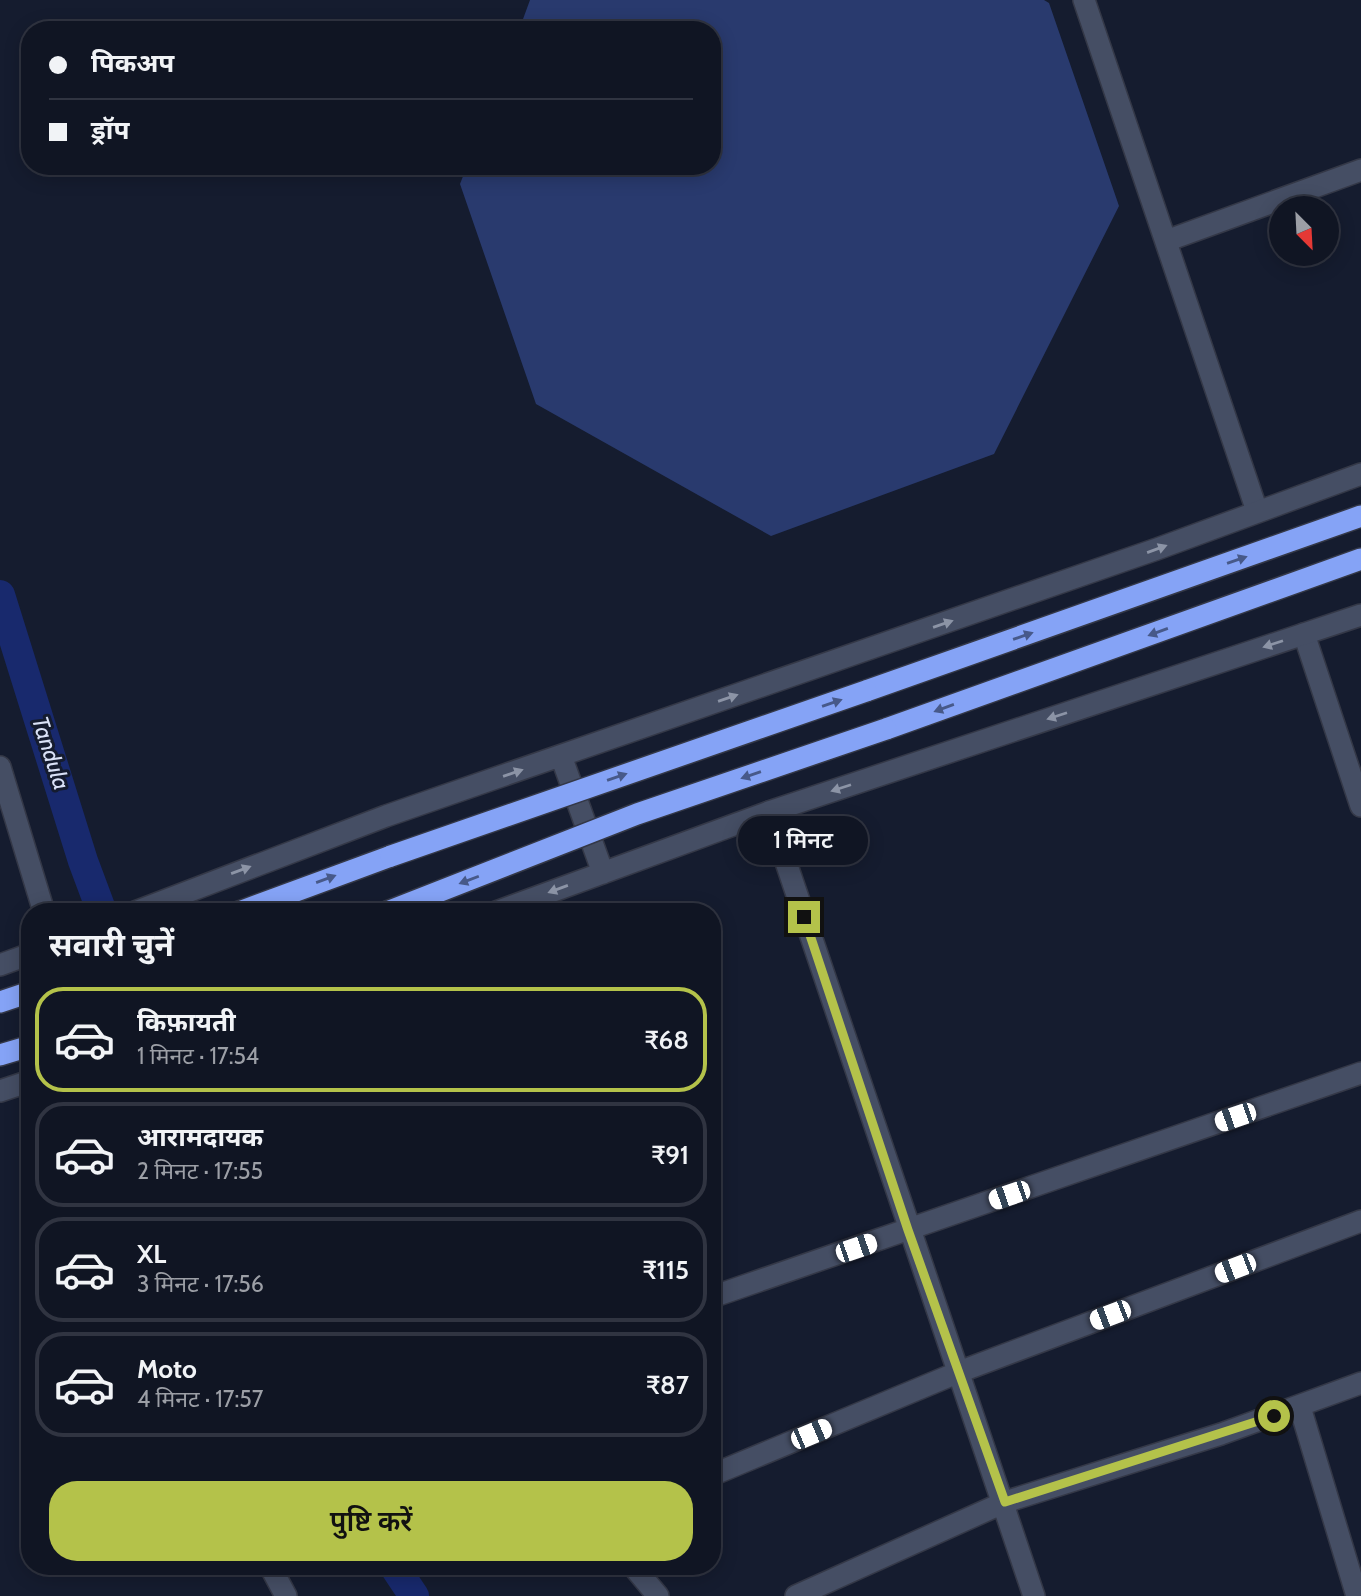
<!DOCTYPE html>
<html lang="hi">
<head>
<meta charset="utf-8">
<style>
	body { margin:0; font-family:Cabin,"Noto Sans Devanagari",sans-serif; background:#1e2230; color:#f1f3f6; height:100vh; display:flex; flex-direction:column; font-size:26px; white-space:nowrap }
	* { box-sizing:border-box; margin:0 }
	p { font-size:23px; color:#9c9fa6 }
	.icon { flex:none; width:38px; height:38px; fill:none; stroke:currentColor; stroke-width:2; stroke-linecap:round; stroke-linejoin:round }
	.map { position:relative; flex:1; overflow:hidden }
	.panel { position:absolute; left:21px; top:903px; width:700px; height:672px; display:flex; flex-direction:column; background:#101523; border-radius:28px; box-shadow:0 4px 18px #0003,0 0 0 2px #303441 }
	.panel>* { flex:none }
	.top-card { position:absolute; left:21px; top:21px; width:700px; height:154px; border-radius:28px; box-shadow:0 4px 18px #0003,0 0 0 2px #303441; display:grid; align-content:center; height:154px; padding:0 28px; background:#101523 }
	.needle { width:46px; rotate:156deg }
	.tools { position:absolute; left:1269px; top:196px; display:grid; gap:14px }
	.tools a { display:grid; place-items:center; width:70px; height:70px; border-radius:50%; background:#101523; box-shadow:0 4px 18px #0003,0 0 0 2px #303441; font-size:35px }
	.end { position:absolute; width:32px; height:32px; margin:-16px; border:9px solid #b4c24a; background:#111; box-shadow:0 0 0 4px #111 }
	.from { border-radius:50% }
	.bubble { position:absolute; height:49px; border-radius:24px; background:#101523; box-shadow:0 4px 18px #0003,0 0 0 2px #303441; font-size:23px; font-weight:600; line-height:49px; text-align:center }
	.car { position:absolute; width:21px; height:42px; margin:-21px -10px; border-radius:9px; box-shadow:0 0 5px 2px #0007; background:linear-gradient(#fff 24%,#345 0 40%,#fff 0 76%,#345 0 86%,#fff 0) }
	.top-card b { display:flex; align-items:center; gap:24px; height:66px; font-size:26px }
	.top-card b+b { border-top:2px solid #303441 }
	.top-card i { width:18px; height:18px; background:#f1f3f6 }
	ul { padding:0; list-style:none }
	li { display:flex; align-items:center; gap:21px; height:105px; margin:0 14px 10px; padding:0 14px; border:4px solid #303441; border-radius:28px }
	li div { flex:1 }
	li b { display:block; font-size:26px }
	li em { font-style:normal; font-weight:600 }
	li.on { border-color:#b4c24a }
	li>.icon { width:63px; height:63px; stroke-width:1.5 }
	h2 { padding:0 28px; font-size:32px; line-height:84px }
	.button { display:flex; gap:14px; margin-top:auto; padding:14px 28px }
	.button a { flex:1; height:80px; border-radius:28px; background:#b4c24a; color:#111; font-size:28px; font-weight:600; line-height:80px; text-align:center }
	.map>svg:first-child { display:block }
	.green { fill:#293a6e }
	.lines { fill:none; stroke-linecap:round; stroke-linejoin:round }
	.canal { stroke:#18296d; stroke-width:30 }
	.street-casing { stroke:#343847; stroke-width:24 }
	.secondary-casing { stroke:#343847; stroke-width:24 }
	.highway-casing { stroke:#343847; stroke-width:24 }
	.street { stroke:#454e64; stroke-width:21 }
	.secondary { stroke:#454e64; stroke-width:21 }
	.highway { stroke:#85a3f6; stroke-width:21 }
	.highway-bridge-casing { stroke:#343847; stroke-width:24; stroke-linecap:butt }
	.highway-bridge { stroke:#85a3f6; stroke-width:21 }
	.oneway { fill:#8c94a6 }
	.oneway2 { fill:#475989 }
	.route { stroke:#b4c24a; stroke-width:9 }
	.labels { text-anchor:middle; stroke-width:6; stroke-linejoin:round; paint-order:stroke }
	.water-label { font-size:23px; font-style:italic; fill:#dae2f7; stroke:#151c2f }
</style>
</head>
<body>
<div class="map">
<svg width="1361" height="1596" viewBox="0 0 1361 1596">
	<rect width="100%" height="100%" fill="#151c2f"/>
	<path class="green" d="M530,0H1044L1049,3L1119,206L994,454L771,536L536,404L460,184L467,166H712V30H519Z"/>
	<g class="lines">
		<path class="canal" d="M0,595L83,861L102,912
			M394,1566L414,1596"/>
		<defs>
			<path id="street" d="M1084,0L1257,511
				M1166,241L1361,170
				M1304,634L1361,806
				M0,767L44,912
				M769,812L1034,1596
				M712,1297L1361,1073
				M1300,1407L1357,1596
				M712,1475L959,1372L1361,1221
				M270,1566L286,1596
				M796,1596L1005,1502L1221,1434L1361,1383"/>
			<path id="secondary" d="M561,756L603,873
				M135,912L386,816L1157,549L1361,474
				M496,912L769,812L1361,615
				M0,965L30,954
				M0,1091L30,1081
				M633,1566L658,1596"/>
			<path id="highway" d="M866,691L1361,516
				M886,729L1361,559
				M239,912L391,856
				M0,1002L30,992
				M0,1055L30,1046"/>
		</defs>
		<use href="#street" class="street-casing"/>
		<use href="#secondary" class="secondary-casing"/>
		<use href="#highway" class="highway-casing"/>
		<use href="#street" class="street"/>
		<use href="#secondary" class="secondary"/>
		<use href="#highway" class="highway"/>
		<defs>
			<path id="highway-bridge" d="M391,856L866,691
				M387,912L637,814L886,729"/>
		</defs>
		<use href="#highway-bridge" class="highway-bridge-casing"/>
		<use href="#highway-bridge" class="highway-bridge"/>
	</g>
	<defs><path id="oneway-solid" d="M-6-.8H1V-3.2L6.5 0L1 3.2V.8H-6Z" transform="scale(1.75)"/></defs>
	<g class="oneway">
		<use href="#oneway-solid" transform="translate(1157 549) rotate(-20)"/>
		<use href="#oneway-solid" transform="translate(943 624) rotate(-19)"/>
		<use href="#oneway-solid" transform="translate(1273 644) rotate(162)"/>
		<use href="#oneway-solid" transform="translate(728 698) rotate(-19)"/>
		<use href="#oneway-solid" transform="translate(1057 716) rotate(162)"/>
		<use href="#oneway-solid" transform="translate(513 773) rotate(-19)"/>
		<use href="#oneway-solid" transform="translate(841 788) rotate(162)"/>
		<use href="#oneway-solid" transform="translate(241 870) rotate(-20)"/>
		<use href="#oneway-solid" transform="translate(558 889) rotate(160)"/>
	</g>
	<g class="oneway2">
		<use href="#oneway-solid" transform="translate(1237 560) rotate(-19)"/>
		<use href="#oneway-solid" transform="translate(1158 632) rotate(160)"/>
		<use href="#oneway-solid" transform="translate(1023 636) rotate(-19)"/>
		<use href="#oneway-solid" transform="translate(832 703) rotate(-19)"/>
		<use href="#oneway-solid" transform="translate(944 708) rotate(160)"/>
		<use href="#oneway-solid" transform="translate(751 775) rotate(161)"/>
		<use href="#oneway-solid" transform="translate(617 777) rotate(-19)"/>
		<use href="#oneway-solid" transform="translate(326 879) rotate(-20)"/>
		<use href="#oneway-solid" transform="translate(469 880) rotate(159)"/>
	</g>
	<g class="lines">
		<path class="route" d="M804,917L908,1230L1005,1502L1274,1416"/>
	</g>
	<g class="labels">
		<g class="water-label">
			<text transform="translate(51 753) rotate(72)" y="8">Tandula</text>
		</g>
	</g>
</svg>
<div class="tools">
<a><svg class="needle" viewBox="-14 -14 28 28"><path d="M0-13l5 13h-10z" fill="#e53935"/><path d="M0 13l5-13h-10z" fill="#9c9fa6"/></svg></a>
</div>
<i class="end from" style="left:1274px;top:1416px"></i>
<i class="end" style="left:804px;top:917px"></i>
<div class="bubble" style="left:738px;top:816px;width:130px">1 मिनट</div>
<i class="car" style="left:1235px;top:1117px;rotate:251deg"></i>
<i class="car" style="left:1009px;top:1195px;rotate:251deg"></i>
<i class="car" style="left:856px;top:1248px;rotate:71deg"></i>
<i class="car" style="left:1235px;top:1268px;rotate:249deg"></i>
<i class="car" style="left:1110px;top:1315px;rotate:249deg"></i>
<i class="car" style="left:811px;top:1434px;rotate:67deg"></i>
<div class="top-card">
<b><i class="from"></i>पिकअप</b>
<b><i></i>ड्रॉप</b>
</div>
<section class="panel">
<h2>सवारी चुनें</h2>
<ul>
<li class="on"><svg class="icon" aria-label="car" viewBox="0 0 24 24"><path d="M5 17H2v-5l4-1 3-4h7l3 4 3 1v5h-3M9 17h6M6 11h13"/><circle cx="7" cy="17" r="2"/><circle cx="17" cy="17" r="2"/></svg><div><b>किफ़ायती</b><p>1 मिनट · 17:54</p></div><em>₹68</em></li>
<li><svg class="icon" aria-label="car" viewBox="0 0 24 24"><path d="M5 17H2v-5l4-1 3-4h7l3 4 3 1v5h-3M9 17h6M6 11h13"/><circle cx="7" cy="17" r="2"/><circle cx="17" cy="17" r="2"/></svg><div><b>आरामदायक</b><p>2 मिनट · 17:55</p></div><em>₹91</em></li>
<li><svg class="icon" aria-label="car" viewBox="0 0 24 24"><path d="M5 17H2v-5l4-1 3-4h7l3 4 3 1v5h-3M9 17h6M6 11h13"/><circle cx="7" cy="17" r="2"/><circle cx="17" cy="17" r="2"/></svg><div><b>XL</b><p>3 मिनट · 17:56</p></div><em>₹115</em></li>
<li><svg class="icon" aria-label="car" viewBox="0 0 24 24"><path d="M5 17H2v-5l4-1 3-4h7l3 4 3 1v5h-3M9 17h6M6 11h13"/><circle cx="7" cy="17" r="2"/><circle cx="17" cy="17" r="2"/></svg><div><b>Moto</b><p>4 मिनट · 17:57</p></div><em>₹87</em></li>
</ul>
<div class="button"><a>पुष्टि करें</a></div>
</section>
</div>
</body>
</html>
